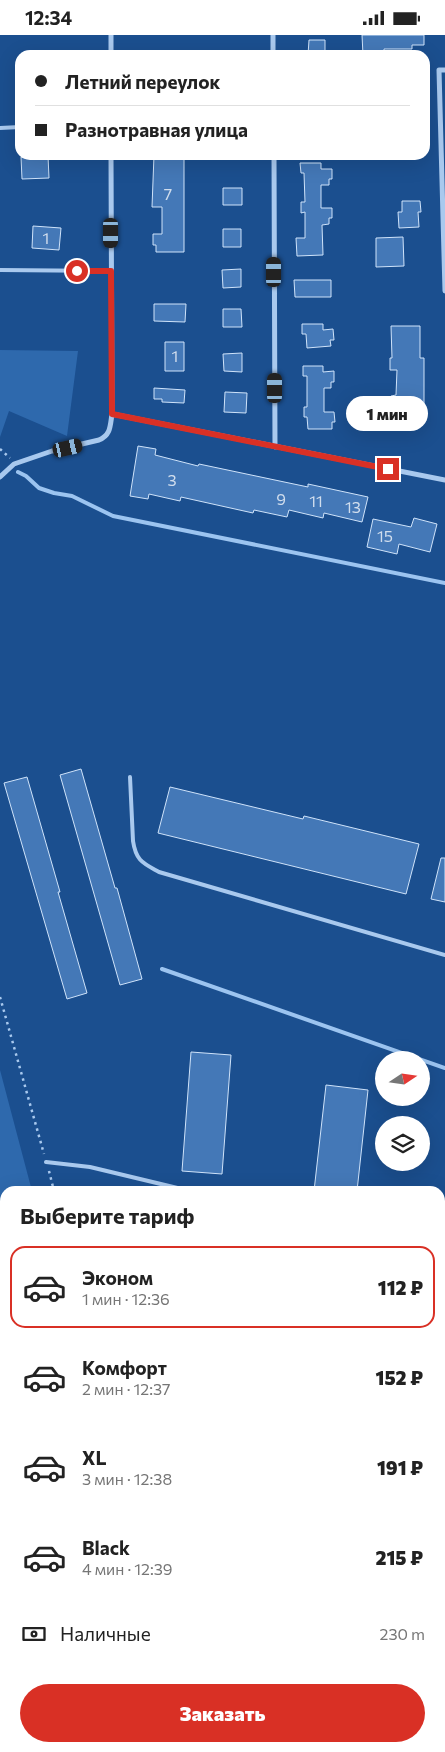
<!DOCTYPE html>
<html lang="ru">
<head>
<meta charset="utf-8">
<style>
	body { margin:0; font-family:Commissioner,sans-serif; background:#f2f2f2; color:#222; height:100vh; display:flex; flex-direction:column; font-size:19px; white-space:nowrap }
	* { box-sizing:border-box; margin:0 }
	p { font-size:16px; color:#767676 }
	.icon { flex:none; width:28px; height:28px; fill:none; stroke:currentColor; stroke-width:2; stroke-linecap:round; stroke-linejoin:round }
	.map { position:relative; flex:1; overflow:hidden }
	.sheet { position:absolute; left:0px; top:1151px; width:445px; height:566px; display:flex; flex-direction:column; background:#fff; border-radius:15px 15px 0 0; box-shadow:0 5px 20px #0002 }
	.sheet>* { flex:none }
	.guide { position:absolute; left:15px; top:15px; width:415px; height:110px; border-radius:15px; box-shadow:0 5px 20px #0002; display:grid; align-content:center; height:110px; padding:0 20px; background:#fff }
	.needle { width:32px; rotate:77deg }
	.controls { position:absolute; left:375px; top:1016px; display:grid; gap:10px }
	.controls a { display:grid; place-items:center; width:55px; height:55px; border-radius:50%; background:#fff; box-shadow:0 5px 20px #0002; font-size:25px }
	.end { position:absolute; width:22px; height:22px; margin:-11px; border:6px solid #d93025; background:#fff; box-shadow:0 0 0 2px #fff }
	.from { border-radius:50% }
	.bubble { position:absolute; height:35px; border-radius:18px; background:#fff; box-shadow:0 5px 20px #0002; font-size:16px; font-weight:800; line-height:35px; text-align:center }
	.car { position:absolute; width:15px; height:30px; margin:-15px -8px; border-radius:6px; box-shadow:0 0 4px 1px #0007; background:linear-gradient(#222 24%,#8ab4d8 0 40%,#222 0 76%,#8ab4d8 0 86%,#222 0) }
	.guide b { display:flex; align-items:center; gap:18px; height:48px; font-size:19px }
	.guide b+b { border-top:1px solid #e0e0e0 }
	.guide i { width:12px; height:12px; background:#222 }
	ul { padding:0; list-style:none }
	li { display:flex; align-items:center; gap:15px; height:82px; margin:0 10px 8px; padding:0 10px; border:2px solid transparent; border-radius:15px }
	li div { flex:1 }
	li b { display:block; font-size:19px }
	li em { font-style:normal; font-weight:800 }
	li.current { border-color:#d93025 }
	li>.icon { width:45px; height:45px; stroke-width:1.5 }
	h2 { padding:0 20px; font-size:22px; line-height:60px }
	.pay { display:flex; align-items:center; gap:12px; height:55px; padding:0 20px; font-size:19px }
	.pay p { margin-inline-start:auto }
	.button { display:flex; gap:10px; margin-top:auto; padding:10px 20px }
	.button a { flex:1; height:58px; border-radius:30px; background:#d93025; color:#fff; font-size:20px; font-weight:800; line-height:58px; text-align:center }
	.status { display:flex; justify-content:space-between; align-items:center; height:35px; padding:0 25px; background:#fff; direction:ltr }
	.status svg { height:14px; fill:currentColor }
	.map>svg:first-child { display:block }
	.green { fill:#2e69ad }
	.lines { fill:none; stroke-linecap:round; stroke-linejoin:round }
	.stream { stroke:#9cc4f0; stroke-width:4 }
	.building { fill:#4478b7; stroke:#cfe3fa }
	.path { stroke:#a9c9ee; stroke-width:2.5; stroke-dasharray:2.5 4; stroke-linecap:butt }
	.service { stroke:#a9c9ee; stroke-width:4 }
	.minor { stroke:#a9c9ee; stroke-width:5 }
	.route { stroke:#d93025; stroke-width:6 }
	.labels { text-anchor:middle; stroke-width:4; stroke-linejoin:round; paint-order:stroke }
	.number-label { font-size:16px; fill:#d0dded }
</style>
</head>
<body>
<div class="status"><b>12:34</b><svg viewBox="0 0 49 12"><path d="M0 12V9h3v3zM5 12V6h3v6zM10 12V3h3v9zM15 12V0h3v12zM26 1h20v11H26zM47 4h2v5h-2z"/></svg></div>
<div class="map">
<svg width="445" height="1717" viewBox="0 0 445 1717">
	<rect width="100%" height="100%" fill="#1b4f8f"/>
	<path class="green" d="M0,315L78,316L67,401L9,376L0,402Z
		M0,1035L32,1156H5V1505L0,1507Z"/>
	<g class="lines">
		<path class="stream" d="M18,437L26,441L39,453L54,458L72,461L113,481L445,548
			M162,934L445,1033
			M0,1547L5,1549
			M440,1679L445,1681
			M429,1712L440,1717"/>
	</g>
	<path class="building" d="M362,0H424V10H412V14H384V16H372V20H363Z
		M309,5H325V20H308Z
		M154,120H184V217H156V210H153V199H162V172H152Z
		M48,121L49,143L22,144L21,122Z
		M300,128H321V134H332V144H329V150H321V173H332V183H329V189L322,190L323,220L297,221L296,203H305V177L301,178V167H305L304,138H301Z
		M223,153H242V170H223Z
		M402,166H420L421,177H418L419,192L399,193L398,177H402Z
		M33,191L61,193L59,215L32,213Z
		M223,194H241V212H223Z
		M403,202L404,231L376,232V203Z
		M241,234V252L223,253L222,235Z
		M294,245H331V262H295Z
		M154,269H186L185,287L154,286Z
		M223,274H241L242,292H223Z
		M302,289H323V295L333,294L334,305H330L331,311L307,313L306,299H302Z
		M391,291H420V323H424V378H397V372H391V361L396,360L397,335H390V323H392Z
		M165,307H184V336H165Z
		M242,318V337L224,336L223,319Z
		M303,331H323V337L334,336V347H331V353H324V377H334L335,387H332V394H308L307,382H304V372H307V341H303Z
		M154,353L185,355L184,368L162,367V364H154Z
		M225,357L247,358L246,378L224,377Z
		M138,411L156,414L155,420L198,431L199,429L308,452V449L368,462L362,487L324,478L323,483L289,475L287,482L254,475L253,478L181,462L180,466L149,459L148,464L130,461Z
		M414,483L437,489L430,517L399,509L397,519L367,512L373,484L411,492Z
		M81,734L115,853H117L142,944L120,950L60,740Z
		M27,742L60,857H58L87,958L67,964L4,748Z
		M170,752L303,784L304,781L419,809L406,859L158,798Z
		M441,823H445V867L431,864Z
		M191,1017L231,1020L222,1139L182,1136Z
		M326,1050L368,1055L357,1156H314Z"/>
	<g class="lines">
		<path class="path" d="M0,414L10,423
			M0,962L44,1119
			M49,1136L54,1156"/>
		<path class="service" d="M0,93L20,92
			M0,235L111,236
			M130,742L133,806C136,826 143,828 159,837L445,920
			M46,1127L90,1132L190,1156
			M440,1217L445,1218
			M0,1676L5,1678"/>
		<path class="minor" d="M111,0V20
			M273,0V20
			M445,35H439L445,256
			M274,120L275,412
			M112,379L445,445
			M0,442L14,429L52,416L99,405C111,400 110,391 112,379L111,120
			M0,1529L5,1530
			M440,1696L445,1698"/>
	</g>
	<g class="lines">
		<path class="route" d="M77,236H111L112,379L388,434"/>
	</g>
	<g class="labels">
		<g class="number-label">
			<text x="168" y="165">7</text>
			<text x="46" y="209">1</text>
			<text x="175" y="327">1</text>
			<text x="172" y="451">3</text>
			<text x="281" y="470">9</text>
			<text x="316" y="472">11</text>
			<text x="353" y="478">13</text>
			<text x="385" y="507">15</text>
		</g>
	</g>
</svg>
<div class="controls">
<a><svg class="needle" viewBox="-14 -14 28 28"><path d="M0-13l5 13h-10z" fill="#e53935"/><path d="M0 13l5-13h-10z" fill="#767676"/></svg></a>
<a><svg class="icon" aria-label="layers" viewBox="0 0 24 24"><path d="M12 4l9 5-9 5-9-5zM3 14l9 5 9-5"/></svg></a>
</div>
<i class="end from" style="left:77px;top:236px"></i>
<i class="end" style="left:388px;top:434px"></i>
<div class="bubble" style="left:346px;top:361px;width:82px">1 мин</div>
<i class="car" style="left:111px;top:198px;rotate:180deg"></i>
<i class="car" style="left:274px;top:237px;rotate:0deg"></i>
<i class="car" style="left:275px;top:353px;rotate:0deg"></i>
<i class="car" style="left:68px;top:413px;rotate:77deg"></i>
<div class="guide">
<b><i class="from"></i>Летний переулок</b>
<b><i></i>Разнотравная улица</b>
</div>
<section class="sheet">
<h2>Выберите тариф</h2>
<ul>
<li class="current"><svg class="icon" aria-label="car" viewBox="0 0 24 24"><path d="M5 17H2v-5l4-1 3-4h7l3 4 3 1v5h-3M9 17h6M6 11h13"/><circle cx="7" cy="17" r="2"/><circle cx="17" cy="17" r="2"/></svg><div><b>Эконом</b><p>1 мин · 12:36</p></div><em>112 ₽</em></li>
<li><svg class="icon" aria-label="car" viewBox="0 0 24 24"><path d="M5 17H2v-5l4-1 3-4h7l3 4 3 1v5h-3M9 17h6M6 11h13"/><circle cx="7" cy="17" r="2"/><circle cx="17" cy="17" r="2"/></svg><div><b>Комфорт</b><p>2 мин · 12:37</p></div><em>152 ₽</em></li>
<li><svg class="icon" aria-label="car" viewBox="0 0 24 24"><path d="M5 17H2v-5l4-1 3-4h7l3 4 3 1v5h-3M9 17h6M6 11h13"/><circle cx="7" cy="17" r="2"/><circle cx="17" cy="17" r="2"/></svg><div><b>XL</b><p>3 мин · 12:38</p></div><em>191 ₽</em></li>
<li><svg class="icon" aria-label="car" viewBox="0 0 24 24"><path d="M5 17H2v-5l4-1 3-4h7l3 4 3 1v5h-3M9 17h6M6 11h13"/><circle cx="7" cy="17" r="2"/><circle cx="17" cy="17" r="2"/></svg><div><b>Black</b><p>4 мин · 12:39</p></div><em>215 ₽</em></li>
</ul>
<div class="pay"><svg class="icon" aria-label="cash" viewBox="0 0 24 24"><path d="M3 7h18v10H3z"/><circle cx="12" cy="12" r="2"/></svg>Наличные<p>230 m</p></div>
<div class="button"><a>Заказать</a></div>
</section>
</div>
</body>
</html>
